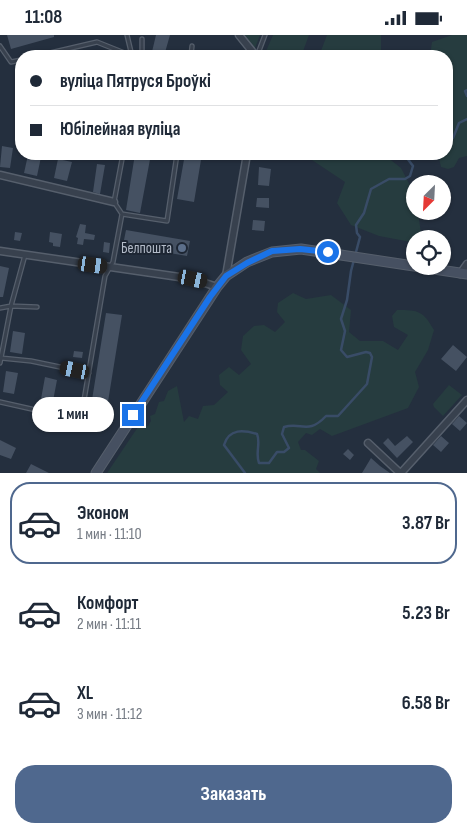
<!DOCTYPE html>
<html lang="ru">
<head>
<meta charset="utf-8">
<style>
	body { margin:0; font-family:"Sofia Sans Condensed",sans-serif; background:#f6f6f7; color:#1f2937; height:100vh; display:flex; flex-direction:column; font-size:19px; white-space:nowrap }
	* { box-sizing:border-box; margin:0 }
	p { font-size:16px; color:#747a83 }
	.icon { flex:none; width:28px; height:28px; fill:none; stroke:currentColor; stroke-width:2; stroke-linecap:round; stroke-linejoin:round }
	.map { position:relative; height:438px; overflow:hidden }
	.panel { display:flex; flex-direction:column; background:#fff; flex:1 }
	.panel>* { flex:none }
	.banner { position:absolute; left:15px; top:15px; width:438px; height:110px; border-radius:20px; box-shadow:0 1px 4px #0004; display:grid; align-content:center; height:110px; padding:0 15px; background:#fff }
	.needle { width:32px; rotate:204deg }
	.buttons { position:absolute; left:406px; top:140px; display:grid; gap:10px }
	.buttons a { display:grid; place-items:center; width:45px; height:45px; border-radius:50%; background:#fff; box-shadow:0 1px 4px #0004; font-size:25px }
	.end { position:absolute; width:22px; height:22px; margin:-11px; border:6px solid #1a73e8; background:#fff; box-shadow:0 0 0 2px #fff }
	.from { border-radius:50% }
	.bubble { position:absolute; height:35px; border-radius:18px; background:#fff; box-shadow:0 1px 4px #0004; font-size:16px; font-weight:700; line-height:35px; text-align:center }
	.car { position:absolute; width:15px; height:30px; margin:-15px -8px; border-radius:6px; box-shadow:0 0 4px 1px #0007; background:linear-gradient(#222 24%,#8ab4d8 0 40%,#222 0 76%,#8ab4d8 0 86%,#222 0) }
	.banner b { display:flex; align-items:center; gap:18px; height:48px; font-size:19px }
	.banner b+b { border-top:1px solid #e0e1e3 }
	.banner i { width:12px; height:12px; background:#1f2937 }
	ul { padding:9px 0 0; list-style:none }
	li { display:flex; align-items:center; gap:15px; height:82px; margin:0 10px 8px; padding:0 5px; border:2px solid transparent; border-radius:20px }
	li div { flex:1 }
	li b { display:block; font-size:19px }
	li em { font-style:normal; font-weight:700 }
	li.current { border-color:#4f688e }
	li>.icon { width:45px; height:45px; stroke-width:1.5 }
	.button { display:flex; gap:10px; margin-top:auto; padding:10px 15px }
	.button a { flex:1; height:58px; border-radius:20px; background:#4f688e; color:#fff; font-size:20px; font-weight:700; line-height:58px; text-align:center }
	.status { display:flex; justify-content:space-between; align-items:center; height:35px; padding:0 25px; background:#fff; direction:ltr }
	.status svg { height:14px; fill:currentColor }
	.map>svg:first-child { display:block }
	.green { fill:#263c3f }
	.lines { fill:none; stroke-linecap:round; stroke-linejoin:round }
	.stream { stroke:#394c67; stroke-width:2.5 }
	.building { fill:#455162 }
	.service-casing { stroke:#565f6c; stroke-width:5.5 }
	.minor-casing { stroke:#565f6c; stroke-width:9 }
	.secondary-casing { stroke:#565f6c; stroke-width:11 }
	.service { stroke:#38414e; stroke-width:3 }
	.minor { stroke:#38414e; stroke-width:6 }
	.secondary { stroke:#465061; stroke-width:9 }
	.route { stroke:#1a73e8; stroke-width:6 }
	.service-dot { fill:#5c6f8a; stroke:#1d2633; stroke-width:2 }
	.labels { text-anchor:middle; stroke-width:4; stroke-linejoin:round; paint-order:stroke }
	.poi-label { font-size:15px; fill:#b4bcc9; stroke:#1d2633; text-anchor:end }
</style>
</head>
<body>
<div class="status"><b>11:08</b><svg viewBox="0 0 49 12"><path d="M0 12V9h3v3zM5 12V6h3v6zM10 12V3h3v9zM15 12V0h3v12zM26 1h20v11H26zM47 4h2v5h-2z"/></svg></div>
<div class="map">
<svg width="467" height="438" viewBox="0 0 467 438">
	<rect width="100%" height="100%" fill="#242f3e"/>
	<path class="green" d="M245,0H260L255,13Z
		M273,0H309L302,19L308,21H264Z
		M327,0H381V21H319Z
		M452,0H467V121L459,123L454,132L448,134L441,132L438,119H446V21H430L432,7Z
		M303,119H383L401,133L415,160V176H418L421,199L411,207L379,201L351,190L337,168L345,147Z
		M293,258L306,264L331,260L351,275L349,297L360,306H383L398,315L408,300L394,292L392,281L397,275C419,275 423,276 434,295L428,315L415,337L419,352L408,373L332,401L320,394L312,400L306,398L298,407L301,415H305L319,426L316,434L320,438H107L140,389L148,391L151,386L150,381L155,379L159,367L164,366L168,356L177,351L184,387L189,381L198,384L203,371L214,370L228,357L220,350L219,340L229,332L239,340L251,329L241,315L243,301L254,291L264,290L275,297L285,287L277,277L278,268Z
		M449,350L462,360L443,381L434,372L433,369Z"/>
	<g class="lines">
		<path class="stream" d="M467,55L465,56L467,61
			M446,102L453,103L459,88L467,84
			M245,438L224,410C229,393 244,395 257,399C261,408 255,418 259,428H269L277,417H284L289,413L282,399L284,392C302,387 308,400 326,381H338L367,349L372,322L370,318L366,317L347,322L341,315L345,296L341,284L347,265L351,236L360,202L357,198L356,190L364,178L371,154L389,144H405L410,141L413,131L404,119"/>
	</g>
	<path class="building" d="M7,0H54V2L11,14Z
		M156,0H170L164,21H151Z
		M2,111L13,113L10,133L0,132Z
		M135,119H151L140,178L126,175Z
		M185,119H202L194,167L177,164Z
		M28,120L41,122L37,141L24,138Z
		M58,124L72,127L67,146L54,143Z
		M97,129L105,130L100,159L93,157Z
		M259,132L271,134L269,151L258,150Z
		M257,163H269V173L256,172Z
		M253,185L265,186L264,196L252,195Z
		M80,189L86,190L85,198L95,200L94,205L84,204L83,210L77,209L78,203L76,202Z
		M126,195L190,206L187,221L123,210Z
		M15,197L22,198L20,206L14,205Z
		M50,197L62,199L60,212L53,211V208L49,207Z
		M104,207L110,208L109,218L103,217Z
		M0,231L9,233L3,262H0Z
		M106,278L122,280L107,373L91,371Z
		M13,296L25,298L22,319L10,317Z
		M453,310L467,322L456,336L441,324Z
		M74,316L83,317L82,323L73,322Z
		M6,336L18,338L14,359L3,357Z
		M45,342L57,345L53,366L41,364Z
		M459,381L467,388L460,396L452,389Z
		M407,401L413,407L397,423L383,408L388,403L395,411Z
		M441,401L449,408L441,417L433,410Z
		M0,405L16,413L11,424L0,420Z
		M348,414L354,420L350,425L343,419Z
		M371,423L380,431L390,438H362Z
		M31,429L49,438H26Z"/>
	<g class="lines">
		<defs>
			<path id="service" d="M127,0L132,21
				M142,4V21
				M0,11L11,27L21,25
				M37,21L97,7L132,21
				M191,21L192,11
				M257,21L265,0
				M122,179L114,167L123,119
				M0,273L11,271L37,272
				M1,323L31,326L89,338
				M0,328L11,271L25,220
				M0,367L76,384
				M71,389L82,377L105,241L113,227L122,179L167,186L177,119"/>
			<path id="minor" d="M239,0L256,21
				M0,140L114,167
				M0,216L193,244L217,252
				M460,239L467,229
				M226,241L247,119
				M368,408L400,438
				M401,438L467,365"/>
			<path id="secondary" d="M96,438L217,252L226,241L247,227L272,217L301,214L467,239"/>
		</defs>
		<use href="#service" class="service-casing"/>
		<use href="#minor" class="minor-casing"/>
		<use href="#secondary" class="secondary-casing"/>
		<use href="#service" class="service"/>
		<use href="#minor" class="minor"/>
		<use href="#secondary" class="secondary"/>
	</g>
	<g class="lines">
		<path class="route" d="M133,380L210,262L226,241L247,228L272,216L300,214L328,217"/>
	</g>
	<circle class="service-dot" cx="182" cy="213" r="5"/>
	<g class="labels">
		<g class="poi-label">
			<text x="172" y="218">Белпошта</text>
		</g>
	</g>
</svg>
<div class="buttons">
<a><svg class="needle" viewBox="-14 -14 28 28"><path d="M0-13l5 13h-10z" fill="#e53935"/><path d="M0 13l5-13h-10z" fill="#747a83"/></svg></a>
<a><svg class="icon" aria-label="locate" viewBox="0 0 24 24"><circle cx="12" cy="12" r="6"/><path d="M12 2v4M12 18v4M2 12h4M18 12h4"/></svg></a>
</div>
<i class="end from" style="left:328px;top:217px"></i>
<i class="end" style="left:133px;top:380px"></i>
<div class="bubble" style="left:32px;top:362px;width:82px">1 мин</div>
<i class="car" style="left:93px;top:230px;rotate:98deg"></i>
<i class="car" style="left:193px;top:244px;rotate:102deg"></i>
<i class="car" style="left:75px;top:335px;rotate:282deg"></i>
<div class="banner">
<b><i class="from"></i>вуліца Пятруся Броўкі</b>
<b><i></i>Юбілейная вуліца</b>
</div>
</div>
<section class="panel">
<ul>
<li class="current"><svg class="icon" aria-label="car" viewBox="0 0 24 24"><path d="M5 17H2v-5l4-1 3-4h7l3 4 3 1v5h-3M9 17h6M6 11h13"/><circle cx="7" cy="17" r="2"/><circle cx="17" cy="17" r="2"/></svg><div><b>Эконом</b><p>1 мин · 11:10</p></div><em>3.87 Br</em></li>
<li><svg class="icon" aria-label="car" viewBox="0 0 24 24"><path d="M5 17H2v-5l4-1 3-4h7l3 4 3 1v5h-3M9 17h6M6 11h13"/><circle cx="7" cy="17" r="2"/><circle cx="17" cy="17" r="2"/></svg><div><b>Комфорт</b><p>2 мин · 11:11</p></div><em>5.23 Br</em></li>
<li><svg class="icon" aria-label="car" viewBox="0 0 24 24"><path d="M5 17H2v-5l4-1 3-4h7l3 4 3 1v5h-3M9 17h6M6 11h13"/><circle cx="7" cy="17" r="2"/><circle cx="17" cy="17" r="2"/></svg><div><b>XL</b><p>3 мин · 11:12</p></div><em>6.58 Br</em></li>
</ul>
<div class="button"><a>Заказать</a></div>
</section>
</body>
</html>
